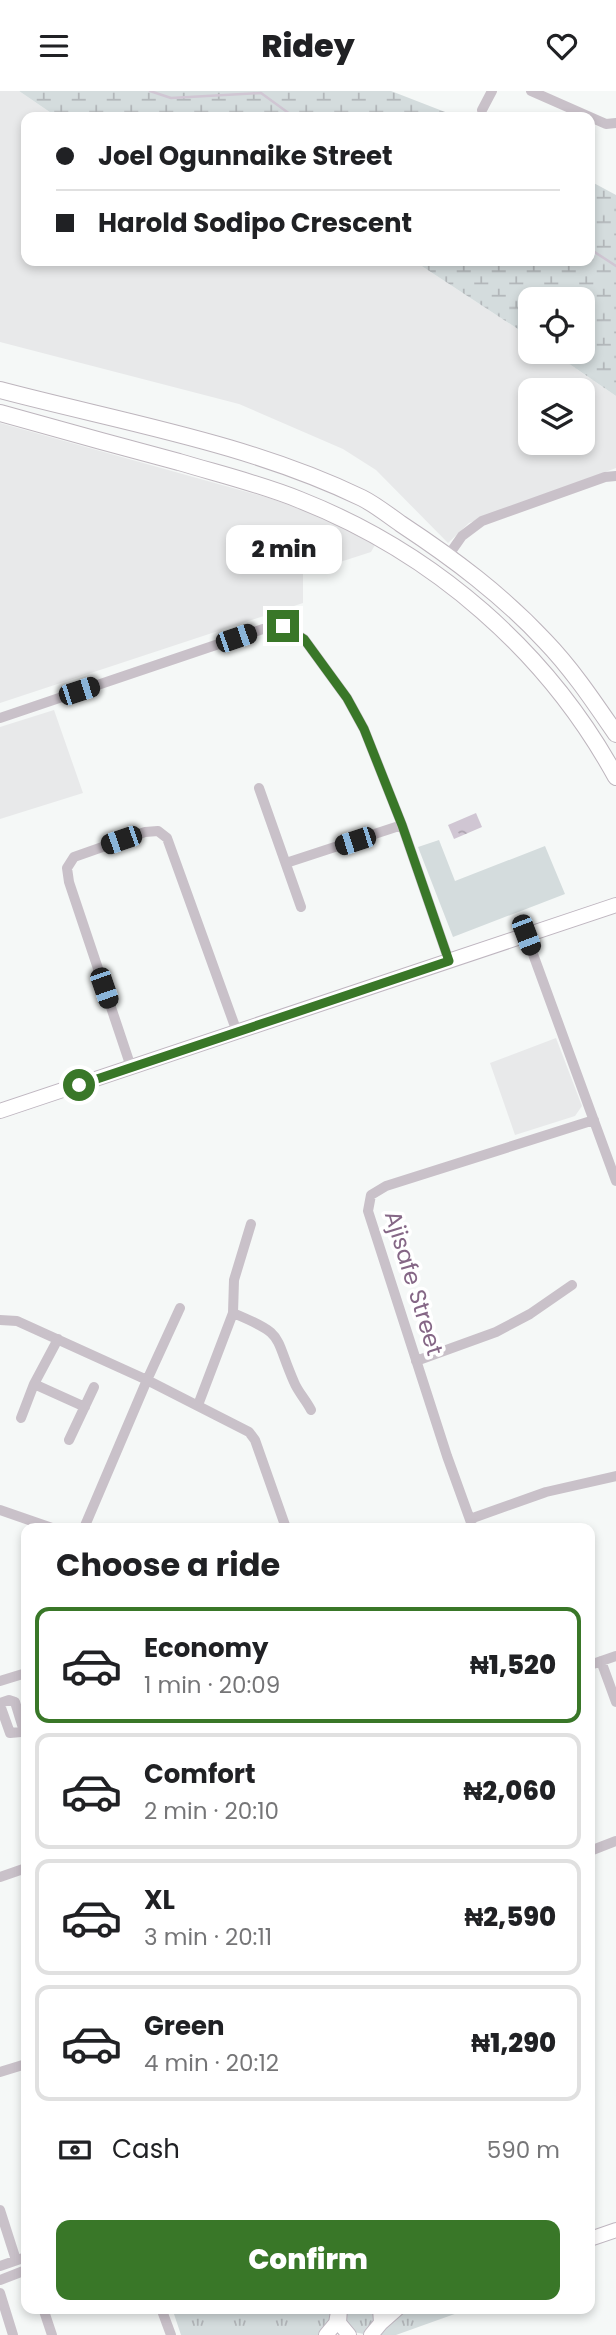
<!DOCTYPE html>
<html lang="en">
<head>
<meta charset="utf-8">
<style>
	body { margin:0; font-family:Poppins,sans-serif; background:#f6f6f6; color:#202124; height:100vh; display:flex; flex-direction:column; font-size:26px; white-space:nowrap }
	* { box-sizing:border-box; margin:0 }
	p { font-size:23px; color:#757577 }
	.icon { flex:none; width:38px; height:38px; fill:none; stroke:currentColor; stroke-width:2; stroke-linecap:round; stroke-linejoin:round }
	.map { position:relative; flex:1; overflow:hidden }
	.drawer { position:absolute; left:21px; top:1432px; width:574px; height:791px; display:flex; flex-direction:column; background:#fff; border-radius:14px; box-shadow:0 4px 10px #0003 }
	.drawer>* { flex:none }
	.guide { position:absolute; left:21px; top:21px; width:574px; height:154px; border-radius:14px; box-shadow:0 4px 10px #0003; display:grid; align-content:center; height:154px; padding:0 35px; background:#fff }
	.fabs { position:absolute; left:518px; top:196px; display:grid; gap:14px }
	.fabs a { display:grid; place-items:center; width:77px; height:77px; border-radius:14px; background:#fff; box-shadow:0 4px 10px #0003; font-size:35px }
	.end { position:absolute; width:32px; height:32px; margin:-16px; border:9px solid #397728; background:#fff; box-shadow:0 0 0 4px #fff }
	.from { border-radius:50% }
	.bubble { position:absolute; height:49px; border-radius:14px; background:#fff; box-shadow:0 4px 10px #0003; font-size:23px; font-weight:800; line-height:49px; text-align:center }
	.car { position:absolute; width:21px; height:42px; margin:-21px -10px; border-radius:9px; box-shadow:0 0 5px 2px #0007; background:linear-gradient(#222 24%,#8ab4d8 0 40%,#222 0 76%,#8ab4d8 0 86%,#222 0) }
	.guide b { display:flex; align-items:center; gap:24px; height:66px; font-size:26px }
	.guide b+b { border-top:2px solid #e0e0e0 }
	.guide i { width:18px; height:18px; background:#202124 }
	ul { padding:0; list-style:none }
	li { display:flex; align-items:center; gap:21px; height:116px; margin:0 14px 10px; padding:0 21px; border:4px solid #e0e0e0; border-radius:14px }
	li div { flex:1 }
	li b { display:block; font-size:26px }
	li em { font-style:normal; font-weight:800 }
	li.current { border-color:#397728 }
	li>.icon { width:63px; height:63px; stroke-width:1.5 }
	h2 { padding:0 35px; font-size:32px; line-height:84px }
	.pay { display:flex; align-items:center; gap:18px; height:77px; padding:0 35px; font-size:26px }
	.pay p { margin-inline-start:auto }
	.button { display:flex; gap:14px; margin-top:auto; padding:14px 35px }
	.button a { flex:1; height:80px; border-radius:14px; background:#397728; color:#fff; font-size:28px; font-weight:800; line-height:80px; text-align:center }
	header { display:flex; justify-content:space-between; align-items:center; height:91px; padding:0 35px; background:#fff; font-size:32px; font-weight:800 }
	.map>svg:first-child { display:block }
	.built { fill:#e8e9ea; fill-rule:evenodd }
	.grass { fill:url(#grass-tufts) }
	.wetland { fill:url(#wetland-marsh) }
	.pitch { fill:#d4dcdd }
	.water { fill:url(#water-ripples) }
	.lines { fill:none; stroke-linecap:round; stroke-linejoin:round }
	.stream { stroke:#d0c6d3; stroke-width:2.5 }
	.secondary-casing { stroke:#bfb6c0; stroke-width:16 }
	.primary-casing { stroke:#bdb5bd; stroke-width:18 }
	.street { stroke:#c9c1c9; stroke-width:10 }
	.secondary { stroke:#fff; stroke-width:14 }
	.primary { stroke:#fff; stroke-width:16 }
	.route { stroke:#397728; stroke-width:9 }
	.labels { text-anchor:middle; stroke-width:7; stroke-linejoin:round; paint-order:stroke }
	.street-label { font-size:23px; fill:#856786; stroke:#fff }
</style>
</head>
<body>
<header><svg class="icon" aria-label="menu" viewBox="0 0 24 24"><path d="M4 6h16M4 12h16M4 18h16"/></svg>Ridey<svg class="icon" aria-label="heart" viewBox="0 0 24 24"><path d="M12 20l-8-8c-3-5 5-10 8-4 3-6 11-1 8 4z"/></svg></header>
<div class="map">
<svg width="616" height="2244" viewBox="0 0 616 2244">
	<defs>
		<pattern id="grass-tufts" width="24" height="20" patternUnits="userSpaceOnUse" patternTransform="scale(1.75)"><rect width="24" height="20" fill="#d4dcdd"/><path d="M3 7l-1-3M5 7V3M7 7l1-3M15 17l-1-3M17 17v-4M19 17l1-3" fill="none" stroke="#b2b6b9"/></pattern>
		<pattern id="wetland-marsh" width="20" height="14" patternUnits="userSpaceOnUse" patternTransform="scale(1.75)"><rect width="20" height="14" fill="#d4dcdd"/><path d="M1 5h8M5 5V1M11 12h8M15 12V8" fill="none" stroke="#b2b6b9"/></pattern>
		<pattern id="water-ripples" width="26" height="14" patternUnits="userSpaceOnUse" patternTransform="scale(1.75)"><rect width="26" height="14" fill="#d0c6d3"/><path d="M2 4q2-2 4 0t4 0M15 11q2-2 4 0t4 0" fill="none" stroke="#aea5b1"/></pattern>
	</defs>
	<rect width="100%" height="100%" fill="#f5f8f7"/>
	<path class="built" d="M0,0H19L57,26H26V170H414L530,246V261H552L616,305V377L469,432L448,452L376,379L343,358L239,313L0,251ZM530,299H583V352H530Z
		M0,332L269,407L316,424L376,452L371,461L303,483V512L0,612Z
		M54,619L83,702L0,728V636Z
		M556,947L582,1015L575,1025L515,1044L490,972Z"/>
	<path class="grass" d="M172,2217H462L463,2220L396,2244H369L338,2238L322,2244H181Z"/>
	<path class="wetland" d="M19,0H391L458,26H57Z
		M590,90L616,104V305L552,261H583V208H530V246L414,170H590Z"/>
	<path class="pitch" d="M439,749L455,790L545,755L565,803L453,846L418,756Z"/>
	<path class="water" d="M476,722L482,736L454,748L448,734Z"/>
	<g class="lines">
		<path class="stream" d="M150,0L171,7L261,2L294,26
			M590,158L616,175"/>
		<defs>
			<path id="secondary" d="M0,1020L616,814
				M590,2148L616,2139
				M340,2217L339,2232L349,2244
				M381,2232L398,2217
				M326,2244L336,2232L338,2221
				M371,2244L381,2232L380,2217"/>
			<path id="primary" d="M0,299C121,331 248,352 362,407C376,414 388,424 401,433C454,468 502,504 545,550C572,578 594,611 616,643
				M0,322C60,339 119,355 179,371C219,383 261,393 300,409C434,462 547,560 616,686"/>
		</defs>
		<use href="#secondary" class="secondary-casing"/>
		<use href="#primary" class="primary-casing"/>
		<path class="street" d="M531,0L606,33L616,32
			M482,19L492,0
			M448,465L462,445L482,430L605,386L616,385
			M0,627L263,538L283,535L304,548L347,607L364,638L402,734L449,870
			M259,697L301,816
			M286,772L402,734
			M526,844L616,1090
			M131,976L69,791L67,777L74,766L145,741L158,740L167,747L237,941
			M233,1222C286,1244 273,1243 294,1291C298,1301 306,1309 311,1319
			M0,1229L17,1230L147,1289L249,1341L255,1349L286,1437
			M416,1270L496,1241L530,1223L572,1194
			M34,1293L85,1316
			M198,1314L233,1222L234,1189L251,1133
			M21,1327L34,1293L58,1248
			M69,1349L94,1296
			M0,1419L52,1437
			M470,1428L546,1401L616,1385
			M84,1437L147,1289L180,1217
			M473,1437L447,1365L368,1120L371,1104L386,1095L594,1029
			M601,1570L616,1611
			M590,1574L616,1565
			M0,1590L26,1582
			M0,1612L9,1609L15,1611L23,1637L21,1641L10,1642L0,1614
			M590,1760L616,1750
			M0,1786L26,1777
			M0,1981L26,1973
			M0,2119L16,2169
			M0,2175L26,2166
			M0,2189L26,2179
			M0,2202L13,2244
			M43,2217L52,2244
			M161,2217L171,2244"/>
		<use href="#secondary" class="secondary"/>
		<use href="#primary" class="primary"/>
	</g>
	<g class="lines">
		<path class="route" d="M79,994L449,870L402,734L364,638L347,607L304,548L283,535"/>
	</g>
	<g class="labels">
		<g class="street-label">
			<text transform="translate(414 1192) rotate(73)" y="8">Ajisafe Street</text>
		</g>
	</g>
</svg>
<div class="fabs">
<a><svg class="icon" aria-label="locate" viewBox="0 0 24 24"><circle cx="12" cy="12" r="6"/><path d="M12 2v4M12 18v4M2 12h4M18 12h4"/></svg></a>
<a><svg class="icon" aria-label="layers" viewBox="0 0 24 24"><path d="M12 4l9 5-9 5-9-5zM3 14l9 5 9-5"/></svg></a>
</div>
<i class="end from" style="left:79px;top:994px"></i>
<i class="end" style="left:283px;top:535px"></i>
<div class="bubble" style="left:226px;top:434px;width:116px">2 min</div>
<i class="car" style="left:236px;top:547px;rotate:71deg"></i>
<i class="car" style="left:79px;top:600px;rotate:72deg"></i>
<i class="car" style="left:121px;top:749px;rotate:251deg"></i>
<i class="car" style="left:355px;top:750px;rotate:252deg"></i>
<i class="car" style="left:526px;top:844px;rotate:159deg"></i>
<i class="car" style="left:104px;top:897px;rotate:161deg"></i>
<div class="guide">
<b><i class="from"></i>Joel Ogunnaike Street</b>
<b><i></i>Harold Sodipo Crescent</b>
</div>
<section class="drawer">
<h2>Choose a ride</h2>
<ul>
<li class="current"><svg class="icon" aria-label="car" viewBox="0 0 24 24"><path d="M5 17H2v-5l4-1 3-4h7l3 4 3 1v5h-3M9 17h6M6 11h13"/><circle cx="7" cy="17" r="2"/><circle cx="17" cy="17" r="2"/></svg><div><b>Economy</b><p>1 min · 20:09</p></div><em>₦1,520</em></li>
<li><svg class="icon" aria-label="car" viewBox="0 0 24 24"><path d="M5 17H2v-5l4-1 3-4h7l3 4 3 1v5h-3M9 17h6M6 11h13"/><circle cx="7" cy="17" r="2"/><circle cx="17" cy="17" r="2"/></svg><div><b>Comfort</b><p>2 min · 20:10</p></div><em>₦2,060</em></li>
<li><svg class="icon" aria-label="car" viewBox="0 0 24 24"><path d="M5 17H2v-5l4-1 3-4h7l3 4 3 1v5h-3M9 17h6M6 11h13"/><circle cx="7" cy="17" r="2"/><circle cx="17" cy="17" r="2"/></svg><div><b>XL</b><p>3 min · 20:11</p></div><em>₦2,590</em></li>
<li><svg class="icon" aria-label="car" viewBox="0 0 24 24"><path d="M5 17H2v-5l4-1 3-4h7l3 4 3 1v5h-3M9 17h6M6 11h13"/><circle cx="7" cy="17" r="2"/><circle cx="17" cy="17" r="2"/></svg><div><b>Green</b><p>4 min · 20:12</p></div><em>₦1,290</em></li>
</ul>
<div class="pay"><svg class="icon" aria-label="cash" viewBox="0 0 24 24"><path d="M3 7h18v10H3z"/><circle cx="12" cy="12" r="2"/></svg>Cash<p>590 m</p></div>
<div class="button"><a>Confirm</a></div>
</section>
</div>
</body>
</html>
